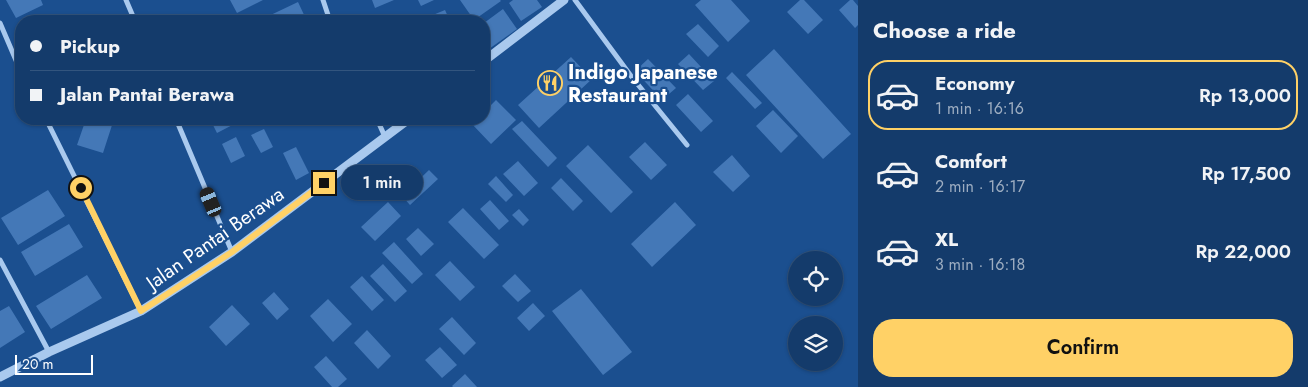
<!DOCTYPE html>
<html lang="en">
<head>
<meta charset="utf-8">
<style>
	body { margin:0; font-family:Jost,sans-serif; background:#1d4271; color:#f1f3f6; height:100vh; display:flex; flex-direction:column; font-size:19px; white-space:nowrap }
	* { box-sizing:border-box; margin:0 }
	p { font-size:16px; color:#9dadc1 }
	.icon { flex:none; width:28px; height:28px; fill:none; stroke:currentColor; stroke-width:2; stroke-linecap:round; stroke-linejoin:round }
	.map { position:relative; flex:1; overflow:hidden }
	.sheet { display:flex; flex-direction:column; background:#143b6b; width:450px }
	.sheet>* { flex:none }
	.banner { position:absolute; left:15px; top:15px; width:475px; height:110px; border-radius:20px; box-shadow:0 1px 4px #0004,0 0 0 1px #33557e; display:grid; align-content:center; height:110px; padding:0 15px; background:#143b6b }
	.fabs { position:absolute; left:788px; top:251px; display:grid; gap:10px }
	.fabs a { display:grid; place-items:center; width:55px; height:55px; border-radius:50%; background:#143b6b; box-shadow:0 1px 4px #0004,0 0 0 1px #33557e; font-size:25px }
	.scale { position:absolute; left:15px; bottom:12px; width:78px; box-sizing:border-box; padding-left:5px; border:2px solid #fff; border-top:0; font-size:14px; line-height:18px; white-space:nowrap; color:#fff; -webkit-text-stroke:4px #1b4f8f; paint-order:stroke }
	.end { position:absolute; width:22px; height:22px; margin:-11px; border:6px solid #ffd166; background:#111; box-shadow:0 0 0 2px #111 }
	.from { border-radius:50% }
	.bubble { position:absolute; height:35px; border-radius:18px; background:#143b6b; box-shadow:0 1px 4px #0004,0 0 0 1px #33557e; font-size:16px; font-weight:600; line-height:35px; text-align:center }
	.car { position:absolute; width:15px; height:30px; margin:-15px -8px; border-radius:6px; box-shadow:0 0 4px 1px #0007; background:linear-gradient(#222 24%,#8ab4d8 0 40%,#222 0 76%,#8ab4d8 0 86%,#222 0) }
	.banner b { display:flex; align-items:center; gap:18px; height:48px; font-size:19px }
	.banner b+b { border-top:1px solid #33557e }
	.banner i { width:12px; height:12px; background:#f1f3f6 }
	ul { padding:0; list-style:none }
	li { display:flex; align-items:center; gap:15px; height:70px; margin:0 10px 8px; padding:0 5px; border:2px solid transparent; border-radius:20px }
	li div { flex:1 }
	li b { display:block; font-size:19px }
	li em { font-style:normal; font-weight:600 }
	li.current { border-color:#ffd166 }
	li>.icon { width:45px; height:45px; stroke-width:1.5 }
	h2 { padding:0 15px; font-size:22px; line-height:60px }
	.primary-button { display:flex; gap:10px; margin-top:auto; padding:10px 15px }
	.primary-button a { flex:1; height:58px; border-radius:20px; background:#ffd166; color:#111; font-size:20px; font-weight:600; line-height:58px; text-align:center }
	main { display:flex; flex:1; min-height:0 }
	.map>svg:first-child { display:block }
	.building { fill:#4478b7 }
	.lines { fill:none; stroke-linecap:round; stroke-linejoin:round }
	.minor { stroke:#a9c9ee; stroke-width:5 }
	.tertiary { stroke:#a9c9ee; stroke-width:9 }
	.route { stroke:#ffd166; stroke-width:6 }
	.labels { text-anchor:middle; stroke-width:4.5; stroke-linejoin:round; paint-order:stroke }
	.poi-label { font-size:20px; font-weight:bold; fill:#fff; stroke:#1b4f8f; text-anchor:start }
	.street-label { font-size:20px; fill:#fff; stroke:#1b4f8f }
</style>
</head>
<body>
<main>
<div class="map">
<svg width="858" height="387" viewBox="0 0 858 387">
	<rect width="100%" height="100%" fill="#1b4f8f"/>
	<path class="building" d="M6,0H41L43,5L16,18Z
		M230,0H263L237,13Z
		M372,0H394L375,8Z
		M418,0H434L421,6Z
		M460,0H500L501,1L474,20Z
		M513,0H537L542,7L521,21L509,3Z
		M701,0H731L750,21L728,42L695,5Z
		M800,0H804L823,20L808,34L787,12Z
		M850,0H853L858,6V25L855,28L839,10Z
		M298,2L306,19L302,21H258Z
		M503,9L517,29L489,49L484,42V23Z
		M445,10L450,21H430L428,17Z
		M39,15L56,21H37Z
		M698,24L719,46L708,57L686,34Z
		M774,49L851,134L823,159L746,75Z
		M689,54L714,81L703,90L678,64Z
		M571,57L592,79L539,128L518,105Z
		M648,59L676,88L662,100L635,71Z
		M732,72L762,103L755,109L726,78Z
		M688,94L713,121L701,132L676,105Z
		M496,100L516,120L491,144L471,123L476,119H484V112Z
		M773,110L798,136L781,153L756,126Z
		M86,119H114L103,153L77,145Z
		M210,119H244L217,133Z
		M305,119H322L308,126Z
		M522,121L557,158L548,167L512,129Z
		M264,129L273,147L261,153L251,135Z
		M236,137L245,156L231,163L222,144Z
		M645,142L667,165L651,180L629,157Z
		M588,145L633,192L611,213L566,166Z
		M296,147L309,173L296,180L283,153Z
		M732,155L750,176L733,192L713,172Z
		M518,161L538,183L524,196L503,174Z
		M429,170L438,179L410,205L402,196Z
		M496,176L513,195L506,202L488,184Z
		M561,178L583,201L573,211L551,188Z
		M48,190L65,216L18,245L1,218Z
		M490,200L509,221L499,230L480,209Z
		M388,202L401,216L375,241L361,227Z
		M675,202L696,225L652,267L631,244Z
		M463,208L499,245L484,259L448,222Z
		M519,209L529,220L523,226L512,215Z
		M69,224L83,247L35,276L21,252Z
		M418,228L434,244L421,256L406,239Z
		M394,242L423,274L412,284L382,253Z
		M450,261L475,287L460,301L435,275Z
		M383,264L407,291L395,302L370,276Z
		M515,274L531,291L518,302L502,286Z
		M87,275L102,298L51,329L36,306Z
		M362,276L384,300L372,311L350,287Z
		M581,289L632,352L603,375L552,311Z
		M274,292L289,309L277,320L262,303Z
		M328,299L352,324L333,342L310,316Z
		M533,303L545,316L529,331L517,318Z
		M232,305L250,324L226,346L209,327Z
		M9,306L25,332L0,348V311Z
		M452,317L476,343L464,355L439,329Z
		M367,330L391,356L378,369L354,343Z
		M440,347L457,365L442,378L425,360Z
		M326,356L347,379L338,387H332L314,367Z
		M465,374L477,387H453L452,386Z"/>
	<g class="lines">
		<path class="minor" d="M126,0L135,21
			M323,0L330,21
			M575,0L631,76L687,145
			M0,23L21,72
			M46,119L141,311
			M176,119L232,252
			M377,119L385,137
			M0,260L49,352"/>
		<path class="tertiary" d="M484,61L564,0
			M0,377L49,352L141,311L232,252L409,119"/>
	</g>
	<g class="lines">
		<path class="route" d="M81,188L141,311L232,252L324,183"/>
	</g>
	<defs>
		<symbol id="restaurant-ring" viewBox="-11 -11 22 22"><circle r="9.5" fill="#1b4f8f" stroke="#ffd166" stroke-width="1.5"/><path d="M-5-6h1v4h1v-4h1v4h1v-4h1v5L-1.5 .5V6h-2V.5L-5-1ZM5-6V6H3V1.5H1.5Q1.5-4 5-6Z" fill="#ffd166"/></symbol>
	</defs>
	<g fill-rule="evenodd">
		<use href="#restaurant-ring" x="536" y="69" width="28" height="28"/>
	</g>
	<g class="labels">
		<g class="poi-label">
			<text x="568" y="79">Indigo Japanese<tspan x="568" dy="23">Restaurant</tspan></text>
		</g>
		<g class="street-label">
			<text transform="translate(215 238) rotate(-35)" y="7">Jalan Pantai Berawa</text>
		</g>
	</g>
</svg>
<div class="fabs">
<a><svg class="icon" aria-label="locate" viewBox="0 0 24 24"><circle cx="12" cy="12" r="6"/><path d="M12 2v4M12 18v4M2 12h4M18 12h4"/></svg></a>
<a><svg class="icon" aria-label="layers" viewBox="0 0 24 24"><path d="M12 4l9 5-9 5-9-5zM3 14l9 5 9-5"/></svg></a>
</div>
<div class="scale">20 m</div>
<i class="end from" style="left:81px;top:188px"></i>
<i class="end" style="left:324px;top:183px"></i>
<div class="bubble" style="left:341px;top:165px;width:82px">1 min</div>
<i class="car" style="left:211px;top:202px;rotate:337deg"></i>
<div class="banner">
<b><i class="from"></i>Pickup</b>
<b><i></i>Jalan Pantai Berawa</b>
</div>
</div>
<section class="sheet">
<h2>Choose a ride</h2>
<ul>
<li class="current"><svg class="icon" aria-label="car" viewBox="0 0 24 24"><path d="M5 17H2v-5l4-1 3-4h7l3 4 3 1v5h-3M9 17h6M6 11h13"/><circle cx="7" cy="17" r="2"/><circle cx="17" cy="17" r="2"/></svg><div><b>Economy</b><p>1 min · 16:16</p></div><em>Rp 13,000</em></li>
<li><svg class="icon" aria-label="car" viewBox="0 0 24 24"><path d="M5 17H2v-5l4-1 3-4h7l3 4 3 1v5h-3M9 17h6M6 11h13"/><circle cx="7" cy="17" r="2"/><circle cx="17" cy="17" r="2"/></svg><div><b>Comfort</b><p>2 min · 16:17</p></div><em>Rp 17,500</em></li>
<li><svg class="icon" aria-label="car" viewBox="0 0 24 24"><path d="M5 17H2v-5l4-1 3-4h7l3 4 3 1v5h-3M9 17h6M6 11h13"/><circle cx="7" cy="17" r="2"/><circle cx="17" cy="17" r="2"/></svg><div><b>XL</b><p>3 min · 16:18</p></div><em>Rp 22,000</em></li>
</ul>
<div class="primary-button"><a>Confirm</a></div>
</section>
</main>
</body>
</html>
